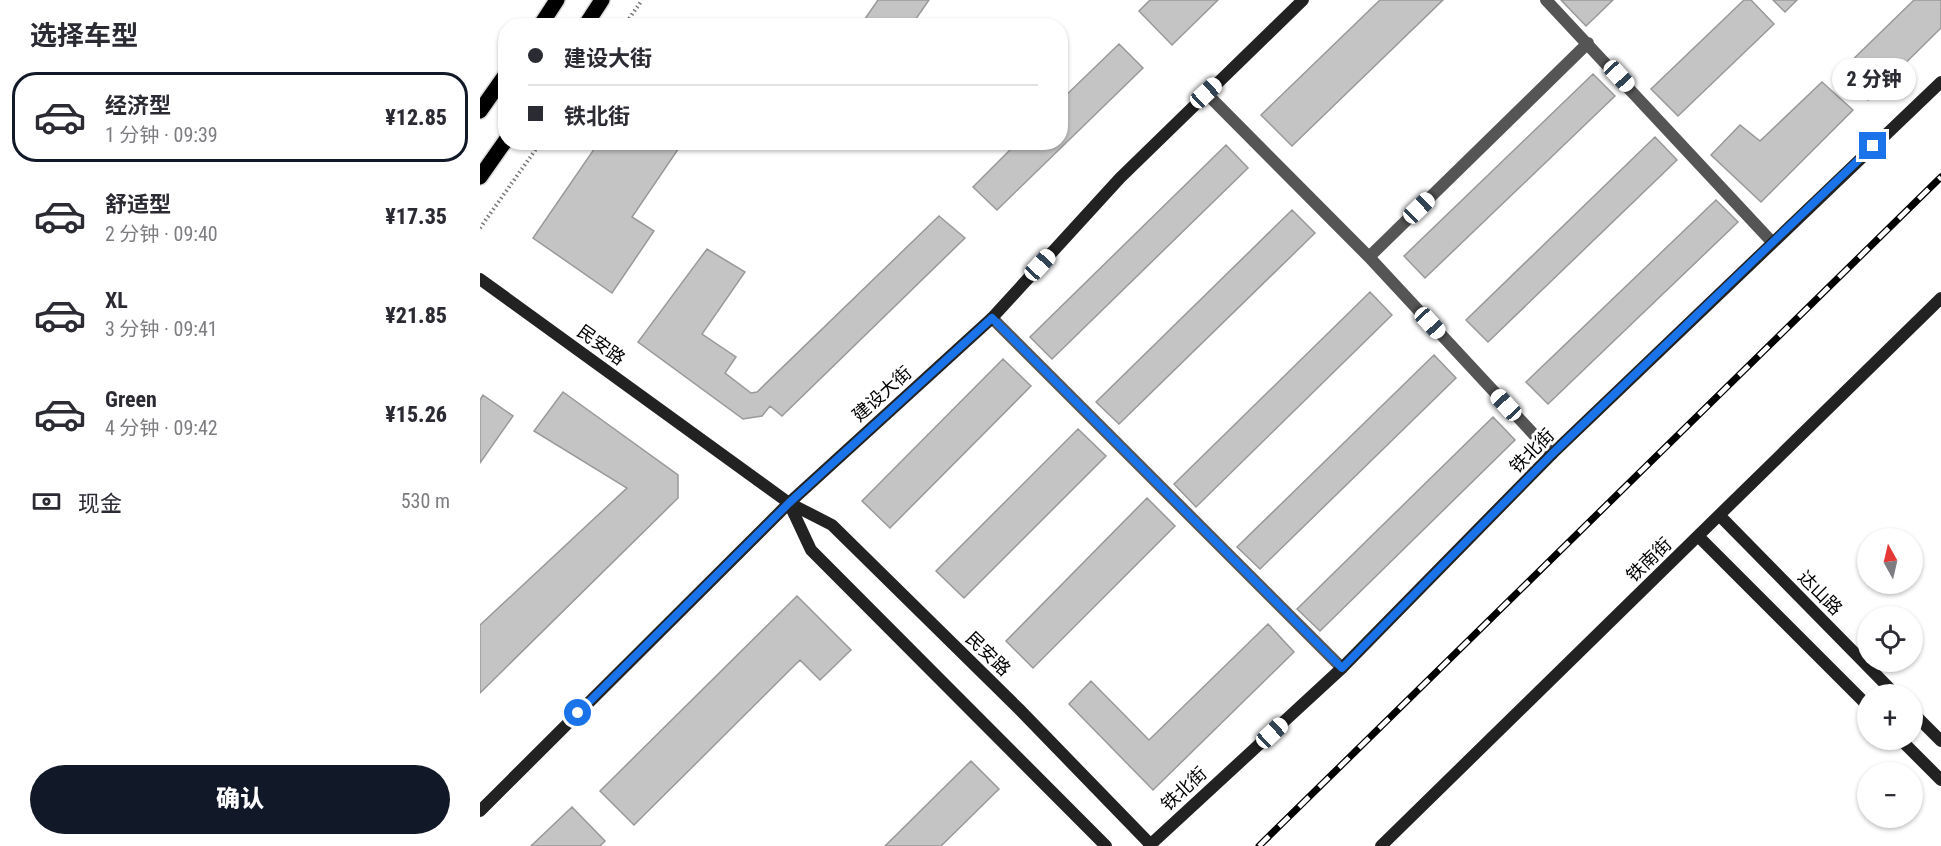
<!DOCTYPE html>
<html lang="zh">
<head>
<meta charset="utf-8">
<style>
	body { margin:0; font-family:"Roboto Condensed","Noto Sans SC",sans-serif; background:#f2f2f3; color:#2b2b33; height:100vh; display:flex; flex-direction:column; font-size:22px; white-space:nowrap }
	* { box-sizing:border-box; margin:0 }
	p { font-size:20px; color:#7c7c81 }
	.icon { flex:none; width:33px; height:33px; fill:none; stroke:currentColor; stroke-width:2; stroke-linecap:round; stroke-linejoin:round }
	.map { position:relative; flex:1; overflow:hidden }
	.drawer { display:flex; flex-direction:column; background:#fff; width:480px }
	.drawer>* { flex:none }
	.guide { position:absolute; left:18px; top:18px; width:570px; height:132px; border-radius:24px; box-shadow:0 2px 4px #0004; display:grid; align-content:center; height:132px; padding:0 30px; background:#fff }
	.needle { width:39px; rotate:352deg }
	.fabs { position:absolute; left:1377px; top:528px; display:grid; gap:12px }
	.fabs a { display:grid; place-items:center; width:66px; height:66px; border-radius:50%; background:#fff; box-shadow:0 2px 4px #0004; font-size:30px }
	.end { position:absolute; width:27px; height:27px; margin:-14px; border:8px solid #1a73e8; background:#fff; box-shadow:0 0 0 3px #fff }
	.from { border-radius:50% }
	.bubble { position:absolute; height:42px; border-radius:21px; background:#fff; box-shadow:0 2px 4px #0004; font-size:20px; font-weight:800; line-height:42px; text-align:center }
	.car { position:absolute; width:18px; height:36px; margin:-18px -9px; border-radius:8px; box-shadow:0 0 4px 2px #0007; background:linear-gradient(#fff 24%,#345 0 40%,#fff 0 76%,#345 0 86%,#fff 0) }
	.guide b { display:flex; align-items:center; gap:21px; height:57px; font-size:22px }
	.guide b+b { border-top:2px solid #e1e1e2 }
	.guide i { width:15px; height:15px; background:#2b2b33 }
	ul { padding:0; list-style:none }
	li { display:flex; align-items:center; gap:18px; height:90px; margin:0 12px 9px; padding:0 18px; border:3px solid transparent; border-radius:24px }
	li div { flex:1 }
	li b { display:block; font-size:22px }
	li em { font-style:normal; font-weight:800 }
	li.selected { border-color:#111827 }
	li>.icon { width:54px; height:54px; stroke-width:1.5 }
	h2 { padding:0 30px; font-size:27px; line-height:72px }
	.pay { display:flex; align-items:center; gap:15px; height:66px; padding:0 30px; font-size:22px }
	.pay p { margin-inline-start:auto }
	.cta { display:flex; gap:12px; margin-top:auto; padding:12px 30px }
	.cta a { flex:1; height:69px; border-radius:36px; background:#111827; color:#fff; font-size:24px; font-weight:800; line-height:69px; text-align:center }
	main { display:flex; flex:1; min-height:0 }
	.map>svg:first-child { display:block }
	.building { fill:#c4c4c4; stroke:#999; stroke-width:1.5 }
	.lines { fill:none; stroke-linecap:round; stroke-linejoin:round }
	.primary-casing { stroke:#dbdbdb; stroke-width:18 }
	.path { stroke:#777; stroke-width:4; stroke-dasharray:1.5 3; stroke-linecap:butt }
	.street { stroke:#555; stroke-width:12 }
	.secondary { stroke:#222; stroke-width:12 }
	.primary { stroke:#000; stroke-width:15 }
	.rail-casing { stroke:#000; stroke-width:7 }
	.rail { stroke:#fff; stroke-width:4.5; stroke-dasharray:14; stroke-linecap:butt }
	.route { stroke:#1a73e8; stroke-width:8 }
	.labels { text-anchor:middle; stroke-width:6; stroke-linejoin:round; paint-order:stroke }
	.street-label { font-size:18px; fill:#000; stroke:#fff }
</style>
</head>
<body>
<main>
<section class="drawer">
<h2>选择车型</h2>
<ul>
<li class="selected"><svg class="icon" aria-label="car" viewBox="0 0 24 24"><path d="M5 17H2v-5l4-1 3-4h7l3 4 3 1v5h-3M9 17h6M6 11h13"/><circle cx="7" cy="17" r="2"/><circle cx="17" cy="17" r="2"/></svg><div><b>经济型</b><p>1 分钟 · 09:39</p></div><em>¥12.85</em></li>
<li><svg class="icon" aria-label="car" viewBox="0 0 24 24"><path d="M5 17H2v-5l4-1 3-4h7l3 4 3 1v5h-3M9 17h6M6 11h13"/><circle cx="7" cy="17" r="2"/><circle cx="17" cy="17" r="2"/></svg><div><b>舒适型</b><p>2 分钟 · 09:40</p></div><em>¥17.35</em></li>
<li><svg class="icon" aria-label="car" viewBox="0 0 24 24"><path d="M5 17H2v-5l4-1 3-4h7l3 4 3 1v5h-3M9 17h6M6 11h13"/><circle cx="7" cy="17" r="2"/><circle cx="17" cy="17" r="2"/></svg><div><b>XL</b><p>3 分钟 · 09:41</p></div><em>¥21.85</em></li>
<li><svg class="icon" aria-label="car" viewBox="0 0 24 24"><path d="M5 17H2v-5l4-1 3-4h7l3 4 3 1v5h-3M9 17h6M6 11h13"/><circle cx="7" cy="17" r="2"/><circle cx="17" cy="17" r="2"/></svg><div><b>Green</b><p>4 分钟 · 09:42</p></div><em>¥15.26</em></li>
</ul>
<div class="pay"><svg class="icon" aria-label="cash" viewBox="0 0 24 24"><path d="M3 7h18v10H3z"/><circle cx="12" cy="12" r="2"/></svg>现金<p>530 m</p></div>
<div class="cta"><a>确认</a></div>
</section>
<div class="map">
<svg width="1461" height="846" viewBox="0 0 1461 846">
	<rect width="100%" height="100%" fill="#fff"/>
	<path class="building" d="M398,0H449L431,26H380Z
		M670,0H738L692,45L659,11Z
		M900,0H963L812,146L781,115Z
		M1081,0H1133L1106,26Z
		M1264,0H1271L1294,24L1198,116L1171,89Z
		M1293,0H1317L1305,12Z
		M1434,0H1461V28L1388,100L1360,72Z
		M639,44L663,68L517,210L493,187L538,142H580V101Z
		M1113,74L1135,96L945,278L924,256Z
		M1342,82L1373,110L1281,202L1231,155L1260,125L1280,141Z
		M1175,137L1197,160L1008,342L986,320Z
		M119,142H203L152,217L174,231L132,293L53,238Z
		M746,145L768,168L572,359L550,337Z
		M1236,200L1258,222L1068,404L1046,382Z
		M812,210L835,233L639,424L616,402Z
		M459,216L485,238L302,416L290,406L282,416L263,419L158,342L227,249L265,272L222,334L256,357L245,373L271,393L277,392Z
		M890,292L912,315L716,507L694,484Z
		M954,355L976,378L780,569L757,547Z
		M523,359L551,386L410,528L382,501Z
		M83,392L198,475V498L0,693V625L147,488L54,431Z
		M3,395L33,416L0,463V400Z
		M1013,417L1035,440L840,631L817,609Z
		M598,429L626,456L484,598L456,571Z
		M667,498L695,526L553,668L526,641Z
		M317,596L371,650L340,680L320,660L154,825L120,791Z
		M788,624L814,652L673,790L589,704L611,681L669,740Z
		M491,761L519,789L461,846H405Z
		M92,807L125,841L120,846H51Z"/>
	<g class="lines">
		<defs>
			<path id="primary" d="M60,26L77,0
				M105,26L122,0
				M0,111L26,74
				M0,177L26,140"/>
		</defs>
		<use href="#primary" class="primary-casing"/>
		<path class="path" d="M144,26L162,0
			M0,228L61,142"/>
		<path class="street" d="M1066,0L1292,242
			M726,93L889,257L1072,454
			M889,257L1108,43
			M512,318L862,668"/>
		<path class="secondary" d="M0,279L309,503L352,525L539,709L671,845
			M309,503L331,550L626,846
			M1240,516L1415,694
			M1219,537L1388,706
			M1432,712L1461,741
			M1421,740L1461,780
			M0,811L309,503L512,318L640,178L823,0
			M669,846L862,668L1072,454L1461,82
			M901,846L1461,298"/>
		<use href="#primary" class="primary"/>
		<defs>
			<path id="rail" d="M779,846L1461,177"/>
		</defs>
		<use href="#rail" class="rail-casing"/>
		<use href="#rail" class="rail"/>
	</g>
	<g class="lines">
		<path class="route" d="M98,713L309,503L512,318L862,668L1072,454L1393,146"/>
	</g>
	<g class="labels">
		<g class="street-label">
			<text transform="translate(121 345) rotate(36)" y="6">民安路</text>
			<text transform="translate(402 394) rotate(-42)" y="6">建设大街</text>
			<text transform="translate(1052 451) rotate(-45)" y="6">铁北街</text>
			<text transform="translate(1169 560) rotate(-44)" y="6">铁南街</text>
			<text transform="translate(1340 593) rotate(45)" y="6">达山路</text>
			<text transform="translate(508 654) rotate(44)" y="6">民安路</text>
			<text transform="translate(704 789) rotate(-43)" y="6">铁北街</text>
		</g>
	</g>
</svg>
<div class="fabs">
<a><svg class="needle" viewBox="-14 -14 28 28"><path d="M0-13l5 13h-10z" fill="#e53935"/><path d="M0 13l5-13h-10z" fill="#7c7c81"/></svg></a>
<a><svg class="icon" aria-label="locate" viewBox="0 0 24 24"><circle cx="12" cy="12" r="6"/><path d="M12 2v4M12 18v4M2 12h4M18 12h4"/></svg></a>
<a>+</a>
<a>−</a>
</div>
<i class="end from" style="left:98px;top:713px"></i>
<i class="end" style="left:1393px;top:146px"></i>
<div class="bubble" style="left:1352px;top:58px;width:84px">2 分钟</div>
<i class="car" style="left:1139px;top:76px;rotate:137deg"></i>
<i class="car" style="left:726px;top:93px;rotate:47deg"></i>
<i class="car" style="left:939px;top:208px;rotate:46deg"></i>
<i class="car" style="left:560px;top:265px;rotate:43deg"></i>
<i class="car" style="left:950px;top:323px;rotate:137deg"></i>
<i class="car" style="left:1026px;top:405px;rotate:317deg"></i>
<i class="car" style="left:792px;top:733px;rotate:47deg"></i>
<div class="guide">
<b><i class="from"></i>建设大街</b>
<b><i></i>铁北街</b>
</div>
</div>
</main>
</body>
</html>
